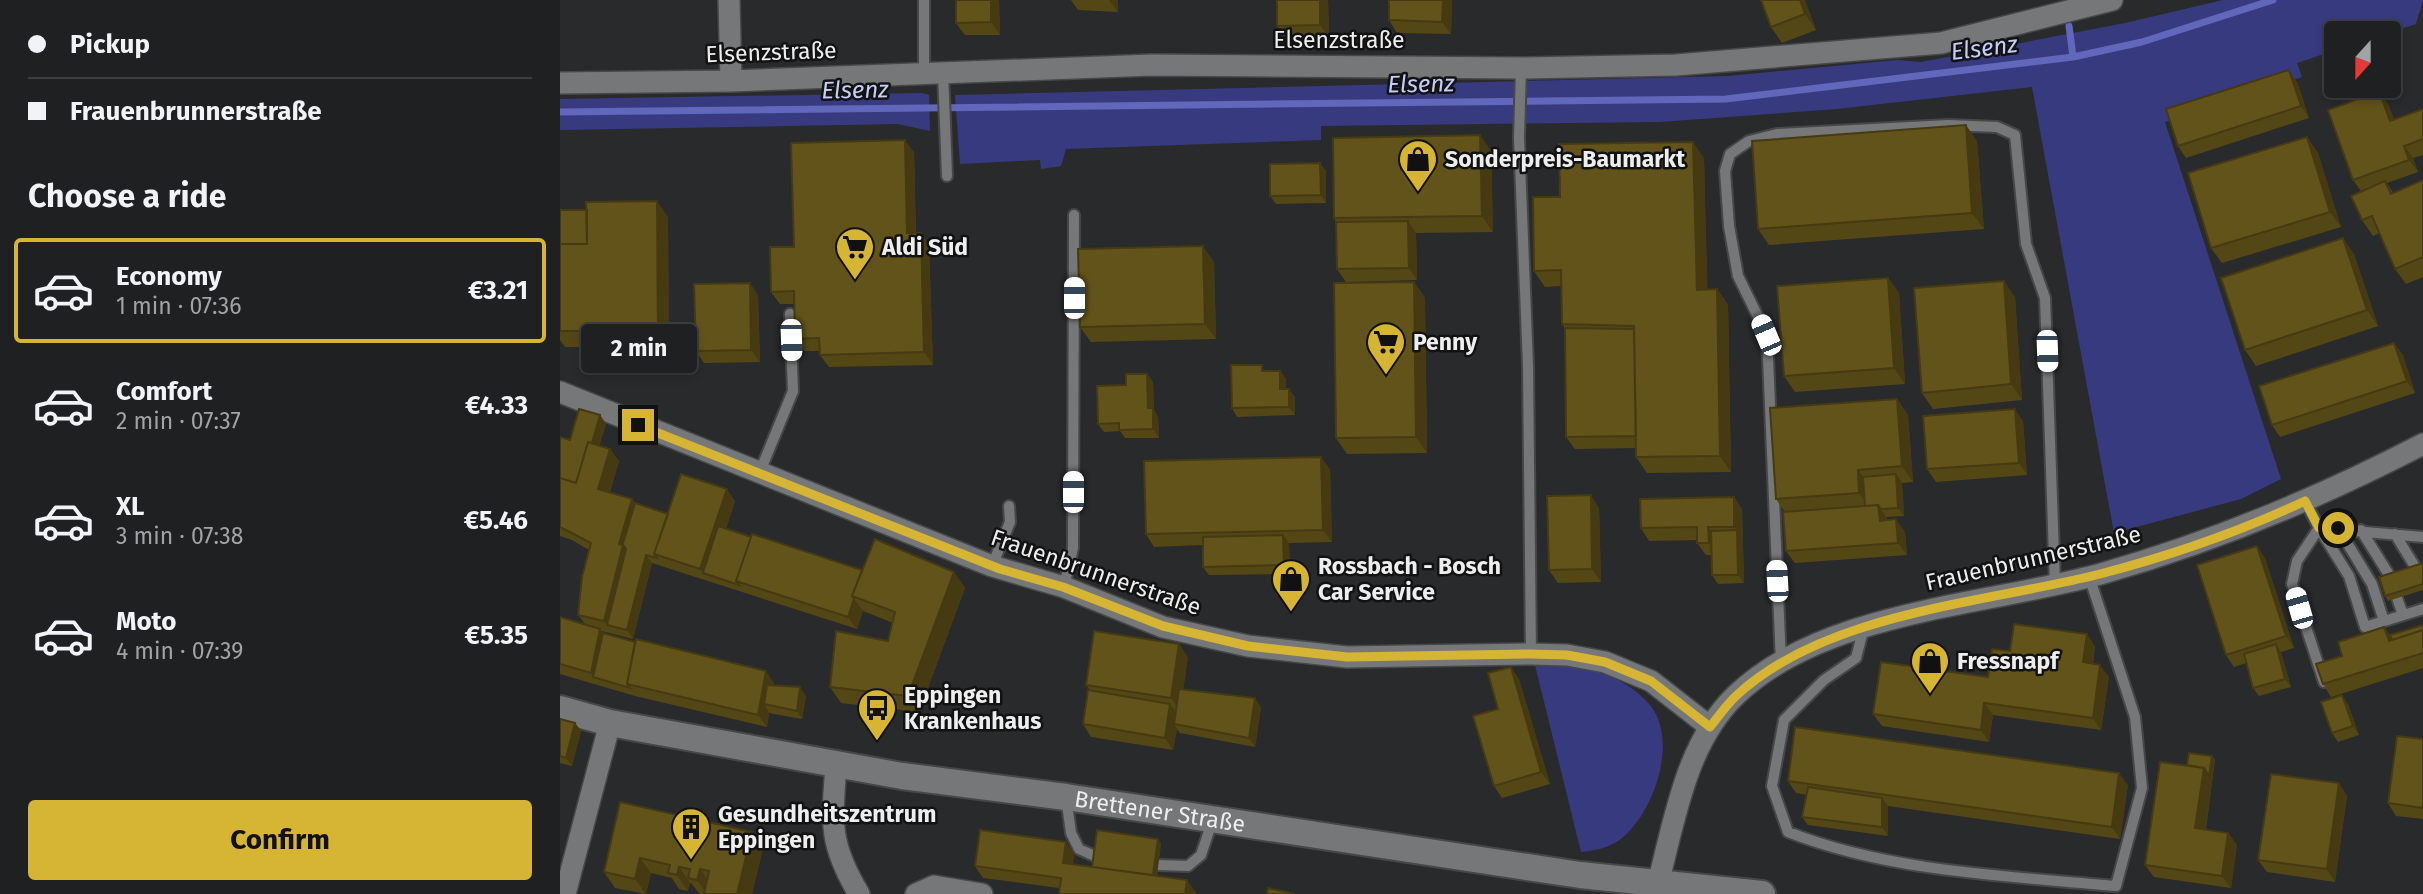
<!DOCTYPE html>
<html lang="en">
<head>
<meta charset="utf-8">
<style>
	body { margin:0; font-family:"Fira Sans",sans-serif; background:#27282a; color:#f1f3f6; height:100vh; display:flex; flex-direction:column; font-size:26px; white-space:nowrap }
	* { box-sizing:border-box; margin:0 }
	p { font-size:23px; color:#a1a3a5 }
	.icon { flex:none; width:38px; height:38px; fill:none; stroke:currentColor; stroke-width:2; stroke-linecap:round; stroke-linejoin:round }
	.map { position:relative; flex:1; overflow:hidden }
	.drawer { display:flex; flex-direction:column; background:#1f2021; width:560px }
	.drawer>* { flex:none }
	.top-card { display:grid; align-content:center; height:154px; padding:0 28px; background:#1f2021 }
	.needle { width:46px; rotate:201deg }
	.buttons { position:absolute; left:1764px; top:21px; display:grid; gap:14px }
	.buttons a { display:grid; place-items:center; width:77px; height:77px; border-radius:7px; background:#1f2021; box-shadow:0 4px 10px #0003,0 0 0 2px #3c3e3f; font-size:35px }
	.end { position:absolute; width:32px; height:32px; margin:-16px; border:9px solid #d6b534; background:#111; box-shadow:0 0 0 4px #111 }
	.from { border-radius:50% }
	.bubble { position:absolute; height:49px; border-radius:7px; background:#1f2021; box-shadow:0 4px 10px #0003,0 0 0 2px #3c3e3f; font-size:23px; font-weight:700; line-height:49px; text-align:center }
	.car { position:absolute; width:21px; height:42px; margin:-21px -10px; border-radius:9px; box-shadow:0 0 5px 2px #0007; background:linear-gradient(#fff 24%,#345 0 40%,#fff 0 76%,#345 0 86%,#fff 0) }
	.top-card b { display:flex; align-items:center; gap:24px; height:66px; font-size:26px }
	.top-card b+b { border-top:2px solid #3c3e3f }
	.top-card i { width:18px; height:18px; background:#f1f3f6 }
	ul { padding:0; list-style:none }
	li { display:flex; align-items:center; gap:21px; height:105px; margin:0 14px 10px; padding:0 14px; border:4px solid transparent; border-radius:7px }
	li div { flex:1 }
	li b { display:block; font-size:26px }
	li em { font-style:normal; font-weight:700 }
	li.on { border-color:#d6b534 }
	li>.icon { width:63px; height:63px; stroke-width:1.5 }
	h2 { padding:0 28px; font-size:32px; line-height:84px }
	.cta { display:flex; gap:14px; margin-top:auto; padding:14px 28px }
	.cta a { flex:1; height:80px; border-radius:7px; background:#d6b534; color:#111; font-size:28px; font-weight:700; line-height:80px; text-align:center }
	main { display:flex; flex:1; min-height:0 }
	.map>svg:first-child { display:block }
	.green { fill:#383a7f }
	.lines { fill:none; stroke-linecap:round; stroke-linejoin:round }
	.stream { stroke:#6167ba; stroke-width:7 }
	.service-casing { stroke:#474749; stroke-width:14 }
	.minor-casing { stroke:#474749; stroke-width:24 }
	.tertiary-casing { stroke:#474749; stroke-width:30 }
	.service { stroke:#767779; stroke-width:10 }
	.minor { stroke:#767779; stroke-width:21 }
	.tertiary { stroke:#767779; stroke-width:26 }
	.wall { fill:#544716 }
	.shaded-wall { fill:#453a12 }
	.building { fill:#62531a; stroke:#453a12; stroke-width:2 }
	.route { stroke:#d6b534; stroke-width:9 }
	.labels { text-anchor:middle; stroke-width:5; stroke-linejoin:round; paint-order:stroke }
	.street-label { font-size:23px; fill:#eeeeef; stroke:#121213 }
	.poi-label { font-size:23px; font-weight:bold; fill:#eeeeef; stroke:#121213; text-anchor:start }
	.water-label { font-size:24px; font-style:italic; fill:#c6cdfa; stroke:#121213 }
</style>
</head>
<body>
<main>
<section class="drawer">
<div class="top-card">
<b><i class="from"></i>Pickup</b>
<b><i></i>Frauenbrunnerstraße</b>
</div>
<h2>Choose a ride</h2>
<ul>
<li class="on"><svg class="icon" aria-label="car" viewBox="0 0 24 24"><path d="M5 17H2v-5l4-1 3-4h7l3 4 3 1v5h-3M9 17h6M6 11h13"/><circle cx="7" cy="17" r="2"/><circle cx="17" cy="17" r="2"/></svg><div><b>Economy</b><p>1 min · 07:36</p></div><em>€3.21</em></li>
<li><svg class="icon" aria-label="car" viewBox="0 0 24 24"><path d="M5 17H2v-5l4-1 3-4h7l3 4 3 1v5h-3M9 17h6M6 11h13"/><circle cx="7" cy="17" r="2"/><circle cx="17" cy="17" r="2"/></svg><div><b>Comfort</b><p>2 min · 07:37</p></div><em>€4.33</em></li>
<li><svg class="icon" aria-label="car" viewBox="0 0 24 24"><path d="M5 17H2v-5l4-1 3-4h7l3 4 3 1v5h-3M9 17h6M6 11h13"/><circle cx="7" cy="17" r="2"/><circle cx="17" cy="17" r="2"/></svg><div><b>XL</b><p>3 min · 07:38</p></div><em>€5.46</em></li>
<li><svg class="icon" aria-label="car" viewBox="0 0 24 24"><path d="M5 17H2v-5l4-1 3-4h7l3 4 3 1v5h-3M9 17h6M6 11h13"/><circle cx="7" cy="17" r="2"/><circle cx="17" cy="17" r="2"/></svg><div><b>Moto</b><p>4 min · 07:39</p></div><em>€5.35</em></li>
</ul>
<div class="cta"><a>Confirm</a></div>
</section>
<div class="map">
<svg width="1863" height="894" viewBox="0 0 1863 894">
	<rect width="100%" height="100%" fill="#292a2c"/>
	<path class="green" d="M1663,0H1863L1856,24L1827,33H1776V50L1737,63L1742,77L1605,122L1721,479L1681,499L1554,533L1472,87L1277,109L1100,122L761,126V140L506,149L501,166L481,169L480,160L400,164L395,95L1168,76L1337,60L1361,62L1565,23Z
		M362,93L369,95L370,131L338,124L0,130V99Z
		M1000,662C1034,670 1066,677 1090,705C1119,740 1094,813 1061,839C1049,848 1036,850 1021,852L975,665Z"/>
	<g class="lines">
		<path class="stream" d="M1509,26L1513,57
			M0,112L1166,99L1513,57L1582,42L1713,0"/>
		<defs>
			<path id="service" d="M364,0V72
				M961,68L959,138L968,366L971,654
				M383,72L387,176
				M199,474L233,391L230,314
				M1745,501L1759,528L1863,537
				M1778,528L1812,584L1824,621
				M1801,530L1831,578
				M1835,534L1857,570
				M432,566L450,522L449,506
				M504,587L513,548L514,215
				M1837,598L1843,615
				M1304,627L1296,658L1264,680L1224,720L1212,786L1228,832C1330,872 1447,876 1556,886L1582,788L1575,717L1529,576
				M1221,663L1207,335L1178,276L1169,226L1165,171L1170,154L1189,141L1217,134L1388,125L1437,127L1455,135L1466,244L1485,298L1495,584
				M1764,682L1732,584L1737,561L1759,528L1789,576L1805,627L1863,609
				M506,797L511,833L519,849L537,857
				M598,865L628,866L641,855L653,819"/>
			<path id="minor" d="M169,0L171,81
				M0,83L171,81L592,65L961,68L1116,65L1381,43L1552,0
				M0,392L432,566L504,587L603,627L688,646L787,657L971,654L1007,655L1045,662L1091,681L1150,727
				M276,765C272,822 268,842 299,894
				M5,894L50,723
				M356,894L374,886L422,894
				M1095,894C1114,827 1123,746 1176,695C1264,610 1432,605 1544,573C1656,541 1761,497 1863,444"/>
			<g id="tertiary">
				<path id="s1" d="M0,709L50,723L342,776L506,797L1020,875L1202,894"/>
			</g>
		</defs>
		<use href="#service" class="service-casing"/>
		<use href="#minor" class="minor-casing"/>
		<use href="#tertiary" class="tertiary-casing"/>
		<use href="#service" class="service"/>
		<use href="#minor" class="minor"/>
		<use href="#tertiary" class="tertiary"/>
	</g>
	<path class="wall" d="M439,0L440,35H405L396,23Z
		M511,0H558V12L518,10Z
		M717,0H768L769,37L726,38L717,26Z
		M829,0H892L891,34L837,33L829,20Z
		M1245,0L1256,30L1222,43L1211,27Z
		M1737,82L1749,118L1626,158L1618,146Z
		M1828,104L1834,119L1863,109V155L1853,158L1858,172L1827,183L1833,193L1863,180V277L1846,284L1835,269L1820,233L1813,236L1802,220L1801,191L1793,180Z
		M920,135L931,151L933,232L856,233L857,280L786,282L777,269L776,222L774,218Z
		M1747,137L1758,153L1781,227L1662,263L1651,248Z
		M1417,141L1424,229L1209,245L1198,229Z
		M354,152L356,233L369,245L373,365L269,367L260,355V351H244L235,339L234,304H220L211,292L234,247Z
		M1144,158L1147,289H1157L1168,305L1171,472L1087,473L1076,457V448L1015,449L1006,437L1005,328L1002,324L1001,286L985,287L974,271L1000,197Z
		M766,171V203L716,204L710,196Z
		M0,210L108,217L109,368L38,370L27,354V347H5L0,340Z
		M1794,254L1818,326L1696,366L1685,350Z
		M654,262L656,339L531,342L520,327Z
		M1328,278L1339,293L1345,384L1235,392L1224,376Z
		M854,282L865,298L867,453L787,454L776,438Z
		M198,295L200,362L144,363L136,351Z
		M1455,297L1462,400L1373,409L1362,393Z
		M1834,343L1843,355L1855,393L1720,437L1712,425Z
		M707,371H720L726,379V389L735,397V415L677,417L672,408Z
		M587,374L593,382L594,410L598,417L599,438H565L560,431L544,432L538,424L566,385Z
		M1337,399L1348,415L1353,482L1342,483L1344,516L1327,517V520L1345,532L1347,555L1235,563L1226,551L1225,512L1216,499Z
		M40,415L46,424L39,445L50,449L59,461L50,492L72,499L75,503L108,514L175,501L166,529L191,537L302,570L394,572L405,588L359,712L281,703L270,687L328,641L333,623L303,611L297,629L92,563L73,639L42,631L43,633L214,683V685L246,696L242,719L209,713L207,727L75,696L0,674V617L25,624L18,615L29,550L12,540L0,536V437L10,440Z
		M1463,421L1467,475L1376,482L1367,469Z
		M770,469L772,542L729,543L730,574L649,575L643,567V545L594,547L586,534Z
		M1174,497L1182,509L1184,583L1158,584L1152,575L1151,555H1146L1137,543V540L1089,541L1081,528Z
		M1039,508L1041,582L998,583L989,570Z
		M1705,558L1734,648L1721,652L1731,687L1699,696L1693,688L1686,663L1674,667L1666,655Z
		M1863,563V590L1828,601L1825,596Z
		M1863,625V668L1771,697L1763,684L1782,656L1830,635Z
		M1535,646L1533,664L1549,677L1541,730L1433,715L1429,742L1322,726L1313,714L1428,677L1450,651Z
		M628,657L623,689L701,707L695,747L620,733L617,729L613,750L531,737L523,724L530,690L526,685Z
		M959,679L990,784L942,798L934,786L938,709Z
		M1788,704L1799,735L1778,742L1772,733Z
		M0,719L15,723L21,731L12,766L0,763Z
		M1863,739V819L1836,816L1828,803Z
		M1652,756L1655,760L1646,829L1668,833L1677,845L1671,888L1594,877L1585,865Z
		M1228,781L1568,785L1560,839L1328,806V836L1248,825L1242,817L1247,795L1236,793Z
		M1779,783L1787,796L1775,882L1707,872L1698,860Z
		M60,802L203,848L192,894H141L139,893L131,883H130L128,891L119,889L112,878L91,873L86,894L55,888L44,872Z
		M601,843L597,876L636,892L499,888L423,878L415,866L514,854L513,864L532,867Z"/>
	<path class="shaded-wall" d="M431,0H439L440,35L431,22Z
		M549,0H558V12Z
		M760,0H768L769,37L760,25Z
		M883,0H892L891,34L882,22Z
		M1240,0H1245L1256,30L1245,14Z
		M1729,70L1737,82L1749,118L1741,106Z
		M1819,91L1828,104L1839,133L1830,121Z
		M1406,125L1417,141L1424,229L1412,213Z
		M920,135L931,151L933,232L922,216Z
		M1747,137L1758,153L1781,227L1770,212Z
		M345,140L354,152L356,245L347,233Z
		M1133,142L1144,158L1148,305L1137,290Z
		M1844,146L1853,158L1858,172L1849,160Z
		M760,163L766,171V203L761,195Z
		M97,201L108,217L109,368L98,352Z
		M848,221L856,233L857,280L849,268Z
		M361,233L369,245L373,365L364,352Z
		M1783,238L1794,254L1818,326L1807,310Z
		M643,246L654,262L656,339L645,324Z
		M1328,278L1339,293L1345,384L1334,368Z
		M1444,281L1455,297L1462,400L1451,384Z
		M854,282L865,298L867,453L856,437Z
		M190,283L198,295L200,362L191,350Z
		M1157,289L1168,305L1171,472L1160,456Z
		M1834,343L1843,355L1855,393L1847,381Z
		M720,371L726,379V398L720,389Z
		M587,374L593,382L594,410L598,417L599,438L593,429L588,408Z
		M729,389L735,397V415L729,407Z
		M1337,399L1348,415L1353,482L1342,466Z
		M1455,409L1463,421L1467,475L1459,463Z
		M40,415L46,424L25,495L19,487Z
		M50,449L59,461L47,501L38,489Z
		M761,457L770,469L772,542L763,530Z
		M1298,470L1309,485L1311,509L1299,493Z
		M1336,474L1342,483L1344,516L1338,508Z
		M167,489L175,501L151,575L143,573L140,569Z
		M1031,495L1039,508L1041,582L1032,569Z
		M1174,497L1182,509L1184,583L1178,575L1177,530L1174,527Z
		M72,499L81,511L47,625L44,621L59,544Z
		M1318,505L1327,518L1328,533L1320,521Z
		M1336,519L1345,532L1347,555L1338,543Z
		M1148,527L1157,539V555L1149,543Z
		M723,535L729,543L730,574L724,565Z
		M1697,546L1705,558L1734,648L1726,636Z
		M86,555L92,563L73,639L67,630Z
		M394,572L405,588L359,712L348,696Z
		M294,599L303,611L297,629L288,617Z
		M1824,627L1833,639L1829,641Z
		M40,629L49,641L33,677L31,673Z
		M1527,634L1535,646L1531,674L1523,662Z
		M619,644L628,657L620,711L611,698Z
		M1716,644L1721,652L1731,687L1725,679Z
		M1540,665L1549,677L1541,730L1533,718Z
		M951,667L959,679L990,784L981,772Z
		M206,671L214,683L211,706L204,704L209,713L207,727L198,715Z
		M240,687L246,696L242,719L237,711Z
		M1782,695L1788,704L1799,735L1793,726Z
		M695,698L701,707L695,747L689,738Z
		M1424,703L1433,715L1429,742L1421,730Z
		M610,704L619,716L614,724L617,729L613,750L605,738Z
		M15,723L21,731L12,766L6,758Z
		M1652,756L1655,760L1644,840L1635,828L1644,768Z
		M1559,773L1568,785L1560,839L1552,827Z
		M1779,783L1787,796L1775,882L1767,869Z
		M1322,798L1328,806V836L1322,827Z
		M192,832L203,848L192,894H177Z
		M1668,833L1677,845L1671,888L1662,876Z
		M598,839L601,843L595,887L592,883Z
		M506,842L514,854L511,875L503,863Z
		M80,858L91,873L86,894L75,879Z
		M119,867L130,883L128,891L117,875Z
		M140,869L151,885L147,894L137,880Z
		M627,880L636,892V894H625Z"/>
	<path class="building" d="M396,0H431V22L396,23Z
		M717,0H760V25L717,26Z
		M829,0H883L882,22L829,20Z
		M1201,0H1240L1245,14L1211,27Z
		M1729,70L1741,106L1618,146L1606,109Z
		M1819,91L1830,121L1863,109V139L1844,146L1849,160L1793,180L1768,110Z
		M1406,125L1412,213L1198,229L1192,141Z
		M920,135L922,216L774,218L773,138Z
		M1747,137L1770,212L1651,248L1628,173Z
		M345,140L347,233H361L364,352L260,355L259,338L235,339L234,291L211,292L210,247H234L231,143Z
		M1133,142L1137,290L1157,289L1160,456L1076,457L1074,326L1002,324L1001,270L974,271L973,197H1000L999,144Z
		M760,163L761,195L710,196V164Z
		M1863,180V257L1835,269L1812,216L1802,220L1791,196L1825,181L1831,194Z
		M97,201L98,352L27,354V331H0V244H27L26,202Z
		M0,210H27V244H0Z
		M848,221L849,268L777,269L776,222Z
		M1783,238L1807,310L1685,350L1661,278Z
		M643,246L645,324L520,327L518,249Z
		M1328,278L1334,368L1224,376L1217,286Z
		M1444,281L1451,384L1362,393L1354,288Z
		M854,282L856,437L776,438L774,283Z
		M190,283L191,350L136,351L134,284Z
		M1005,328L1074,329L1076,436L1006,437Z
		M1834,343L1847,381L1712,425L1699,386Z
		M671,365H702V371H720V389H729V407L672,408Z
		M566,374H587L588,408H593V429L559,430V423L538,424L537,386L566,385Z
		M1337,399L1342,466L1298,470L1299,493L1216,499L1210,408Z
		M19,409L40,415L32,443L28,442L16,483L0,478V437L10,440Z
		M1455,409L1459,463L1367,469L1363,416Z
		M28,442L50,449L38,489L72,499L59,544L63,545L44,621L18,615L22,577L31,543L0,527V478L16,483Z
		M761,457L763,530L586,534L584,461Z
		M121,474L167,489L140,569L94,554Z
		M1336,474L1338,508L1321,509L1318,505L1305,506L1303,477Z
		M1031,495L1032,569L989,570L987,496Z
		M1174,497V527H1148L1149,543H1137V527L1081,528L1080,499Z
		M75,503L108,514L94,554L97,558L86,555L67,630L47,625L66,549L63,545L62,547Z
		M1318,505L1320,521L1336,519L1338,543L1226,551L1223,512Z
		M158,526L191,537L176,581L179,585L143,573Z
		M1177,530L1178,575H1152L1151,531Z
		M192,534L302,570L292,596L294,599L288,617L176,581Z
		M723,535L724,565L643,567V537Z
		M315,539L394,572L348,696L270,687L276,631L328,641L335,612L292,596Z
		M1697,546L1726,636L1666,655L1637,565Z
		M1863,563V584L1825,596L1819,577Z
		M0,617L40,629L31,673L0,664Z
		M1454,624L1527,634L1523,662L1540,665L1533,718L1424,703L1421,730L1313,714L1321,662L1428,677L1432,649L1450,651Z
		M1863,625V630L1832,640L1830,635Z
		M1824,627L1829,641L1863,630V653L1763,684L1756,664L1782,656L1778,642Z
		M534,631L619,644L611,698L526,685Z
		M43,633L75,642L67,684L70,688L33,677Z
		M76,639L206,671L198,715L67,684Z
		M1716,644L1725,679L1693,688L1684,654Z
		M951,667L981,772L934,786L913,716L938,709L928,673Z
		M207,685L240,687L237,711L204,704Z
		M619,689L695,698L689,738L614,724Z
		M528,690L610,704L605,738L523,724Z
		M1782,695L1793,726L1772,733L1761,702Z
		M0,719L15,723L6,758L0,756Z
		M1235,727L1559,773L1552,827L1228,781Z
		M1837,736L1863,739V808L1828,803Z
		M1629,753L1652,756L1649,776L1644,768L1627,765Z
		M1600,762L1644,768L1635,828L1668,833L1662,876L1585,865Z
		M1711,774L1779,783L1767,869L1698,860Z
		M1248,787L1322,798V827L1242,817Z
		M60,802L192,832L177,894H144L149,871L140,869L137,880L128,878L130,869L119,867L117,875L108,873L110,865L80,858L75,879L44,872Z
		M420,830L506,842L503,863L627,880L625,894H499L501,878L415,866Z
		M537,830L598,839L593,875L532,867Z
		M708,888L735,894H707Z"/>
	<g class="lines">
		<path class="route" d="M78,425L440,569L503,587L603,626L688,646L787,657L971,654L1007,655L1045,662L1091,681L1150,727C1158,717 1167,704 1177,695C1267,612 1426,603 1540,574C1609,556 1681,531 1745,501L1759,528H1778"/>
	</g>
	<defs>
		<symbol id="shop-pin" viewBox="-11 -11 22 30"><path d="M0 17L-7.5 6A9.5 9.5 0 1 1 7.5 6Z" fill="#d6b534" stroke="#121213"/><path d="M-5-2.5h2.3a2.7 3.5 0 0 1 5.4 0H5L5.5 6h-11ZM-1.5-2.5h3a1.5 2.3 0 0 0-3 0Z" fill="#111"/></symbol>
		<symbol id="supermarket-pin" viewBox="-11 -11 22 30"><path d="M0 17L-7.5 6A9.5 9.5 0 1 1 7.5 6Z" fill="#d6b534" stroke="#121213"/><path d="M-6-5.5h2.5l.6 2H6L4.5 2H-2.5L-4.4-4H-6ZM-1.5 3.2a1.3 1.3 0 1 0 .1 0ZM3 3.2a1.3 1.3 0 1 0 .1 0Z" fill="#111"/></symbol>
		<symbol id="bus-pin" viewBox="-11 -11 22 30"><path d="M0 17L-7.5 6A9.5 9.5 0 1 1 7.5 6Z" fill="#d6b534" stroke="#121213"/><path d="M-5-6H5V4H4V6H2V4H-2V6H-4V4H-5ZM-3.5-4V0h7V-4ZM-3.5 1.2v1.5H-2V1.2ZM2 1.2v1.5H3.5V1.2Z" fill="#111"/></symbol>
		<symbol id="building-pin" viewBox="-11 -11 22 30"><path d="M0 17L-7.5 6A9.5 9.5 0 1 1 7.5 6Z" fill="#d6b534" stroke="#121213"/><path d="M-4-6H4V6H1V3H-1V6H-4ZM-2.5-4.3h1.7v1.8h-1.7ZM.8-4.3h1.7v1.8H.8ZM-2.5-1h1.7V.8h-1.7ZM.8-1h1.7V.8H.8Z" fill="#111"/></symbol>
	</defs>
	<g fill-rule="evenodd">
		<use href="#shop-pin" x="836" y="137" width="44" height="60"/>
		<use href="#supermarket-pin" x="273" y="225" width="44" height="60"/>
		<use href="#supermarket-pin" x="804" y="320" width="44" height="60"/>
		<use href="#shop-pin" x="709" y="557" width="44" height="60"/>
		<use href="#shop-pin" x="1348" y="639" width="44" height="60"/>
		<use href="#bus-pin" x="295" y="686" width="44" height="60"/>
		<use href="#building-pin" x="109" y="805" width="44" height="60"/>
	</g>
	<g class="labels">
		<g class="street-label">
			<text x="779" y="48">Elsenzstraße</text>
			<text transform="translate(211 52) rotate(-2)" y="8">Elsenzstraße</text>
			<text transform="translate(1473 558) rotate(-13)" y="8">Frauenbrunnerstraße</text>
			<text transform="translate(536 572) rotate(19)" y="8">Frauenbrunnerstraße</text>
			<text dy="8" stroke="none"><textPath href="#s1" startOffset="609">Brettener Straße</textPath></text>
		</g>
		<g class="poi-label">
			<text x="885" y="167">Sonderpreis-Baumarkt</text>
			<text x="322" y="255">Aldi Süd</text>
			<text x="853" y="350">Penny</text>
			<text x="758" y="574">Rossbach - Bosch<tspan x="758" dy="26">Car Service</tspan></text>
			<text x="1397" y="669">Fressnapf</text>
			<text x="344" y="703">Eppingen<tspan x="344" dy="26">Krankenhaus</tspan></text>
			<text x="158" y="822">Gesundheitszentrum<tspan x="158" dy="26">Eppingen</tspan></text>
		</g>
		<g class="water-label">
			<text transform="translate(1424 48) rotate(-7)" y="8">Elsenz</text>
			<text transform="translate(861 84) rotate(-1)" y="8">Elsenz</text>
			<text transform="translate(295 90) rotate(-1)" y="8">Elsenz</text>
		</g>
	</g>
</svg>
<div class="buttons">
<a><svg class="needle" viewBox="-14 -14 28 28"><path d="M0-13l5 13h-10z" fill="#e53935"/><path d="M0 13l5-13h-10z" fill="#a1a3a5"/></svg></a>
</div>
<i class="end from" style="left:1778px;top:528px"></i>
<i class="end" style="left:78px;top:425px"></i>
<div class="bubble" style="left:21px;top:324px;width:116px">2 min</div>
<i class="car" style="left:514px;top:298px;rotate:0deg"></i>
<i class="car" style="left:1206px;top:335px;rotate:337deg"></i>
<i class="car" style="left:231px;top:340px;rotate:178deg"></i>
<i class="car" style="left:1487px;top:351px;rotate:178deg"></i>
<i class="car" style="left:513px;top:492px;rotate:0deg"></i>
<i class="car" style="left:1217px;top:581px;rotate:357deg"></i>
<i class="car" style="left:1739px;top:608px;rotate:344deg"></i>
</div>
</main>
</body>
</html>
